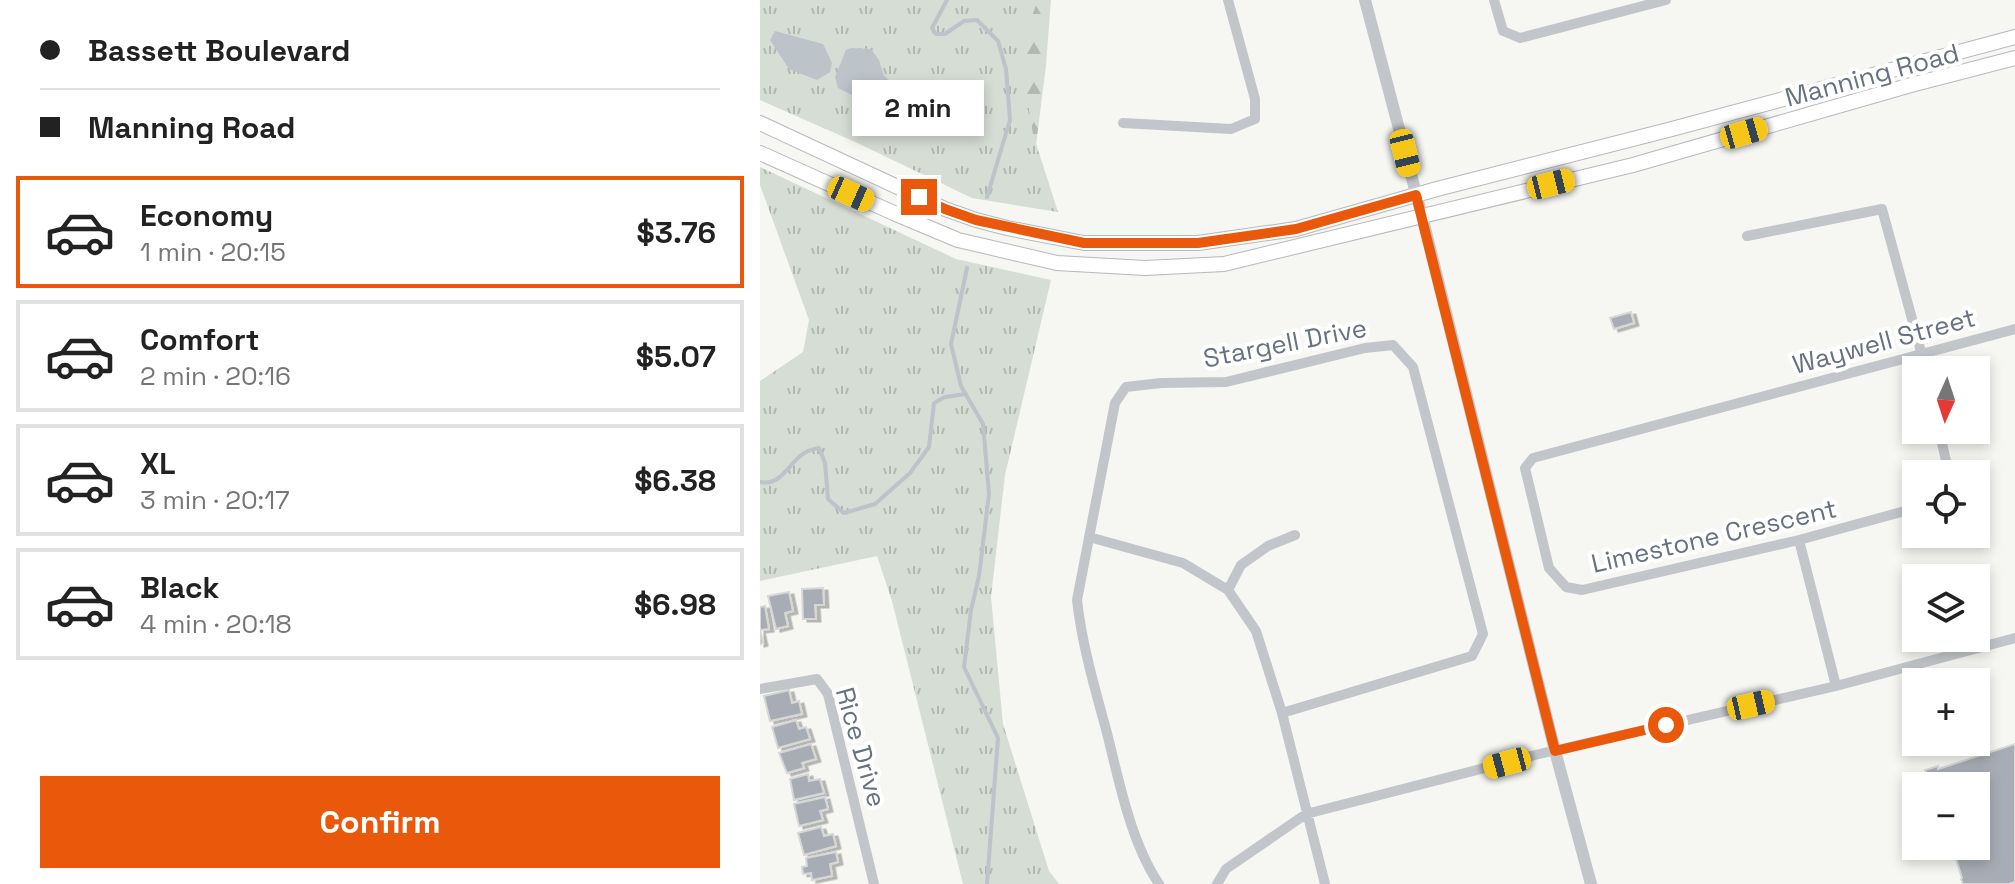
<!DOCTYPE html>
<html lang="en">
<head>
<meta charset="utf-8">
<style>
	body { margin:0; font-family:"Space Grotesk",sans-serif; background:#f2f2f2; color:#222; height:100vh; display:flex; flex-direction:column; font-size:30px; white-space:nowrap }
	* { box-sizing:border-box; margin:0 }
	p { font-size:26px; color:#767676 }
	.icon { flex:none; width:44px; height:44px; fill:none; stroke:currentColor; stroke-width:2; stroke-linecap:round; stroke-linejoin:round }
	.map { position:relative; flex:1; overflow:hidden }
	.sheet { display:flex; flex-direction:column; background:#fff; width:760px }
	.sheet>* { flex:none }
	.hud { display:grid; align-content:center; height:176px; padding:0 40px; background:#fff }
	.needle { width:52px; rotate:183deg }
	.tools { position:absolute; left:1142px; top:356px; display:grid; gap:16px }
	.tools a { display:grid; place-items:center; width:88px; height:88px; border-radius:0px; background:#fff; box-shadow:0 4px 12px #0003; font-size:40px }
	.end { position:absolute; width:36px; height:36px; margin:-18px; border:10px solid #ea580c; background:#fff; box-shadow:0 0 0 4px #fff }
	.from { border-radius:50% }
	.bubble { position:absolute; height:56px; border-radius:0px; background:#fff; box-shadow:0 4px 12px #0003; font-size:26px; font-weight:700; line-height:56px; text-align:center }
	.car { position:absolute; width:24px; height:48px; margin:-24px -12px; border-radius:10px; box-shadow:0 0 6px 2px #0007; background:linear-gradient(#f5c518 24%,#345 0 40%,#f5c518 0 76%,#345 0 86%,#f5c518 0) }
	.hud b { display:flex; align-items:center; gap:28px; height:76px; font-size:30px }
	.hud b+b { border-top:2px solid #e0e0e0 }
	.hud i { width:20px; height:20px; background:#222 }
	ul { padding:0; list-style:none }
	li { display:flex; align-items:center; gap:24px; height:112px; margin:0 16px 12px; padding:0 24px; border:4px solid #e0e0e0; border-radius:0px }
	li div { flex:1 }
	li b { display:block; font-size:30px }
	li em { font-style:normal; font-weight:700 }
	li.on { border-color:#ea580c }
	li>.icon { width:72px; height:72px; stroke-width:1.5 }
	.cta { display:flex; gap:16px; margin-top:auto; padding:16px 40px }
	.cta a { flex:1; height:92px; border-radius:0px; background:#ea580c; color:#fff; font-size:32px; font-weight:700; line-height:92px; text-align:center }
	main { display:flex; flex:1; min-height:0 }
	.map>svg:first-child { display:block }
	.forest { fill:url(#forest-firs) }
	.park { fill:url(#park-tufts) }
	.water { fill:#bcc3c9 }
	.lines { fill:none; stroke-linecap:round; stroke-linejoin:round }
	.stream { stroke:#bcc3c9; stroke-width:4 }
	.building { fill:#a8adb5; stroke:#d7d8d6; stroke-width:2; filter:url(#shadow) }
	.secondary-casing { stroke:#b5b8bd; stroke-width:16 }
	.minor { stroke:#c2c5c9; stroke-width:10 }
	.tertiary { stroke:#c2c5c9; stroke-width:12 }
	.secondary { stroke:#fff; stroke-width:14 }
	.route { stroke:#ea580c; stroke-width:10 }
	.labels { text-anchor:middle; stroke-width:8; stroke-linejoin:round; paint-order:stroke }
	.street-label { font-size:26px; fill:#687182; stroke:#fff }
</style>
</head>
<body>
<main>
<section class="sheet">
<div class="hud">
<b><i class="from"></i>Bassett Boulevard</b>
<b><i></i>Manning Road</b>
</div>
<ul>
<li class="on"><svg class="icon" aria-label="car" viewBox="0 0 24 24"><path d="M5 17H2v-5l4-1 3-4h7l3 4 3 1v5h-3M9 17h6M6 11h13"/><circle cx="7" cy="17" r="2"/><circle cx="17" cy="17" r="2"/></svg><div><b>Economy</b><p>1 min · 20:15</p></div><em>$3.76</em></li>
<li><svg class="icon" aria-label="car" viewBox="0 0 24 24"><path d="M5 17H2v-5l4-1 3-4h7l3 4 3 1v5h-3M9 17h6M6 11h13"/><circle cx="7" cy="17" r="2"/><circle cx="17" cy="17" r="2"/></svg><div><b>Comfort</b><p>2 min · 20:16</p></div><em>$5.07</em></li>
<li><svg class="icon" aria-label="car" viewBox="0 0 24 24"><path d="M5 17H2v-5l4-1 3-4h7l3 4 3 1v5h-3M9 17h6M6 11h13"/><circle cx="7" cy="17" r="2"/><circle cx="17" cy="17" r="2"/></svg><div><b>XL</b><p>3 min · 20:17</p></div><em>$6.38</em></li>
<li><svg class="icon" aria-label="car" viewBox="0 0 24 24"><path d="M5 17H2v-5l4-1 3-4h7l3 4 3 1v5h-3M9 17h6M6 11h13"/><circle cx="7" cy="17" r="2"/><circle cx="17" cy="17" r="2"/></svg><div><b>Black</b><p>4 min · 20:18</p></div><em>$6.98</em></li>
</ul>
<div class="cta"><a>Confirm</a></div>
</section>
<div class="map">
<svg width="1255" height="884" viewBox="0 0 1255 884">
	<defs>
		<pattern id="forest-firs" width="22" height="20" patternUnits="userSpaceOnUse" patternTransform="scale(2)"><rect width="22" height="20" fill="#d6ddd5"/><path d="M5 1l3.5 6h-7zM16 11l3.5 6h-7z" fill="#b1b8b2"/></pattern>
		<pattern id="park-tufts" width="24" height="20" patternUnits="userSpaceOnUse" patternTransform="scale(2)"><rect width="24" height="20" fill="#d6ddd5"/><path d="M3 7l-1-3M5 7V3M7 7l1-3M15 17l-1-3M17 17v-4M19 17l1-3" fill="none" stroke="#b1b8b2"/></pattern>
		<filter id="shadow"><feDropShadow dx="4.5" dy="2.5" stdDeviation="0" flood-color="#0004"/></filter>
	</defs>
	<rect width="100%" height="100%" fill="#f6f6f3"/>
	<path class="forest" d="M70,0H291L286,65L276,145Z"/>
	<path class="park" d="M0,0H278L259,50L273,134L298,212L212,198L93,141L0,100Z
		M0,167L196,259L291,280L245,475L231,597L243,724L289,871L299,884H203L132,601L117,556L0,581V381L43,352L49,320L0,185Z"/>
	<path class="water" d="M15,31L63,44L72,63L70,72L57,80L29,69L10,40Z
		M91,48L111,49L119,60L124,76L142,91L163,101L156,122L151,125L78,88L75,77L86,50Z"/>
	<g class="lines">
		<path class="stream" d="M187,0L172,28L176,34H185L204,21L217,20L238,41L246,69L250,120L227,197
			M207,268L191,344L201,386L223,424L229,494L219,576L211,610L204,667L238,738L227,884
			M0,482C22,487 29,461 46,452C50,450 54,449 59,448L65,463L68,499L84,513L115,504L150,473L169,447L174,403L185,397L206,394"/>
	</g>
	<path class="building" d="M871,312L874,323L854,329L850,318Z
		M63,588L64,605H55L56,619H43L42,589Z
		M29,592L33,611L25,613L28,626L16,629L8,596Z
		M5,606L9,629L0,630L3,643L0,644V607Z
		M29,690L32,703L39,701L42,714L10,721L4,696Z
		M36,720L39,729L46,727L50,739L18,748L12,727Z
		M51,744L56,759L42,763L44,768L27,773L19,753Z
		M1255,744V882L1249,884H1203L1201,879L1202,878L1192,846H1216V786H1173L1165,770L1178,766V769Z
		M48,774L49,781L60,779L64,793L34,800L30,779Z
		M65,797L68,809L60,811L63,820L39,826L34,804Z
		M61,827L64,836L73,834L76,846L44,855L38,833Z
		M76,852L78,862L70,864L72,876L52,880L51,873L43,874L42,867L47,866L46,858Z"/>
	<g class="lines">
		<defs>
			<path id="secondary" d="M0,123L185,209L216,220L247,228L324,243H438L536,229L677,189L908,130L1255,37
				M0,153L136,214L198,240L297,263L385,268L464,264L873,165L1151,85L1255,58"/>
		</defs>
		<use href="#secondary" class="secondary-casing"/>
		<path class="minor" d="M734,0L743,31L760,38L906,0
			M363,123L471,129L495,119V99L468,0
			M987,236L1122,209L1166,370
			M1179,430L1189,474
			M1156,508L1039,540L822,590L806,587L789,568L765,468L773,458L1255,329
			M329,537L423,563L468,590L496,631L522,713L565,884
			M1039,540L1076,686
			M468,590L481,565L508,546L535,535
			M0,689L57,679L68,694L114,884
			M399,884C371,843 359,781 347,733C335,689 322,645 317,600L355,403L366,387L401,383L466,382L605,348L633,345L653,367L723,634L712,656L522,713
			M457,884L466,869L546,814L775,755L1076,686L1255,638"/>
		<path class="tertiary" d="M605,0L662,216L795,751L831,884"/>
		<use href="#secondary" class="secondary"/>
	</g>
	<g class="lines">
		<path class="route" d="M159,197L185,209L216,220L324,243H438L536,229L656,195L795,751L906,725"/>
	</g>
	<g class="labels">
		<g class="street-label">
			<text transform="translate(1112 75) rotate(-15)" y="9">Manning Road</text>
			<text transform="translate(1124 341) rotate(-15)" y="9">Waywell Street</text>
			<text transform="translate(525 343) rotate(-11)" y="9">Stargell Drive</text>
			<text transform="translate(954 536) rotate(-13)" y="9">Limestone Crescent</text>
			<text transform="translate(101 747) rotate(74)" y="9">Rice Drive</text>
		</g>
	</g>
</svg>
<div class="tools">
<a><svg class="needle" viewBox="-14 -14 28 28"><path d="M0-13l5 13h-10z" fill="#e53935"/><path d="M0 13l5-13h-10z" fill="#767676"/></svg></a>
<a><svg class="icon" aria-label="locate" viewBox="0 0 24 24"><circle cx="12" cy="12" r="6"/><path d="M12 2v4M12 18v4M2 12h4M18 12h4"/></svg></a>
<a><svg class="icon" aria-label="layers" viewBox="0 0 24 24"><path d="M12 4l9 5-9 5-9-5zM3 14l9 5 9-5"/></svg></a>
<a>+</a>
<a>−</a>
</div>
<i class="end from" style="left:906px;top:725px"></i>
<i class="end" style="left:159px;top:197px"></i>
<div class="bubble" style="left:92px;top:80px;width:132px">2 min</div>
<i class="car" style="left:984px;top:133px;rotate:74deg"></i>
<i class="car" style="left:645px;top:153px;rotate:166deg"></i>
<i class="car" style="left:791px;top:184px;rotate:76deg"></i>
<i class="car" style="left:91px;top:194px;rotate:114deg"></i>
<i class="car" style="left:991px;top:705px;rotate:77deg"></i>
<i class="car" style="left:747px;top:763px;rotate:255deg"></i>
</div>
</main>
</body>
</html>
